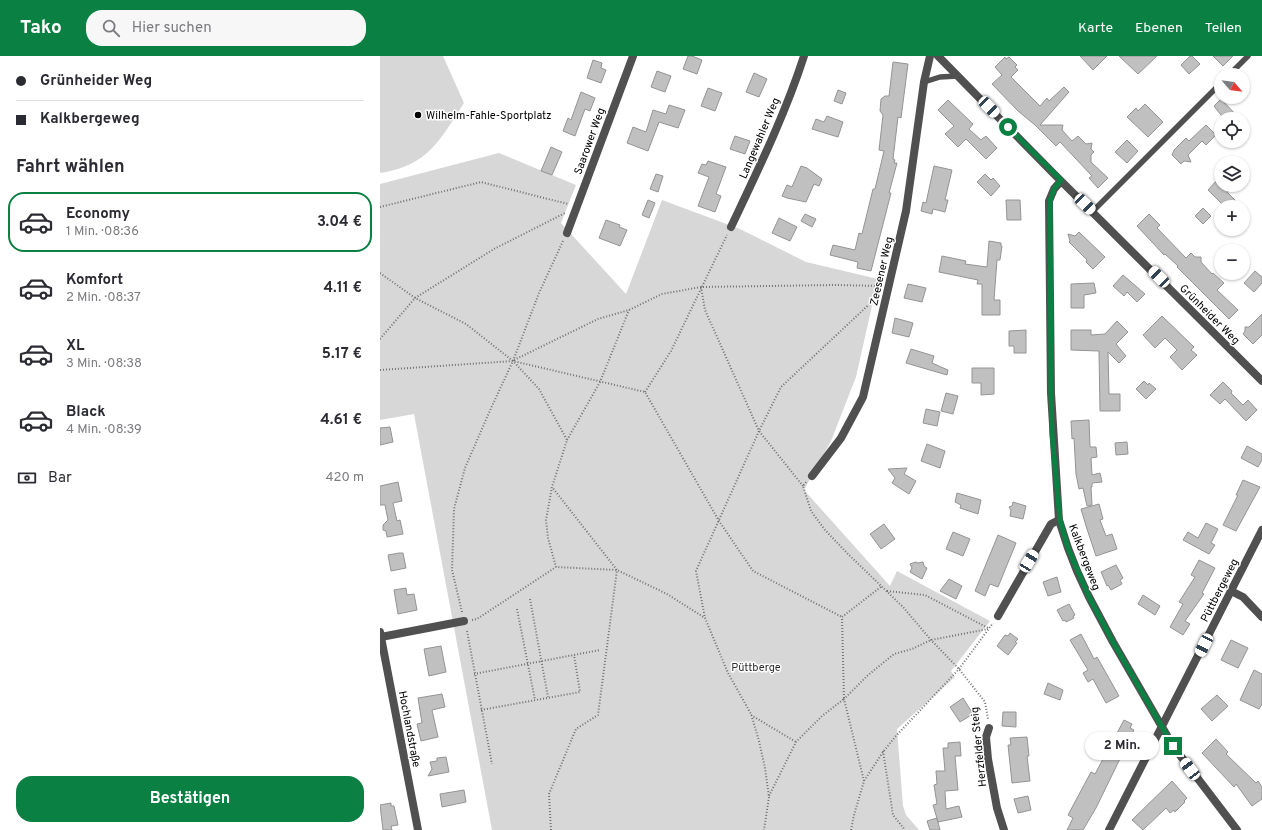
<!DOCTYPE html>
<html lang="de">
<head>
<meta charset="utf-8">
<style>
	body { margin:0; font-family:Overpass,sans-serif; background:#f7f7f7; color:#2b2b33; height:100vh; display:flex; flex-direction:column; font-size:15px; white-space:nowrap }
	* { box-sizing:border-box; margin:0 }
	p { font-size:13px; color:#7c7c81 }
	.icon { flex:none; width:22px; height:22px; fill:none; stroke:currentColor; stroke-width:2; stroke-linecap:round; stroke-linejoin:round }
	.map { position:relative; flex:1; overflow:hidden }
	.drawer { display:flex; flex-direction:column; background:#fff; width:380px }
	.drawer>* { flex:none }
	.banner { display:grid; align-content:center; height:88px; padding:0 16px; background:#fff }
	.needle { width:26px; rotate:119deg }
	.tools { position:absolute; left:834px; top:12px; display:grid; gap:8px }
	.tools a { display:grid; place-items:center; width:36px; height:36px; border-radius:50%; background:#fff; box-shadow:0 1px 3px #0004; font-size:20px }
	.end { position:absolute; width:18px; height:18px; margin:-9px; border:5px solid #0b8043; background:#fff; box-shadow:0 0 0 2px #fff }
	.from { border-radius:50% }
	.bubble { position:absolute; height:28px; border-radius:14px; background:#fff; box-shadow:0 1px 3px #0004; font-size:13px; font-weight:700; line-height:28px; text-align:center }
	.car { position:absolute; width:12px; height:24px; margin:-12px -6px; border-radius:5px; box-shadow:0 0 3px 1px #0007; background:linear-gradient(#fff 24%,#345 0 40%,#fff 0 76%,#345 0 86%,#fff 0) }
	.banner b { display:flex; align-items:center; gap:14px; height:38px; font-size:15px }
	.banner b+b { border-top:1px solid #e1e1e2 }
	.banner i { width:10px; height:10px; background:#2b2b33 }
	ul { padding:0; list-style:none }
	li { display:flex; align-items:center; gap:12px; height:60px; margin:0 8px 6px; padding:0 8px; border:2px solid transparent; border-radius:16px }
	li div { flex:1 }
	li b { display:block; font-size:15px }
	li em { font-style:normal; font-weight:700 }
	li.active { border-color:#0b8043 }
	li>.icon { width:36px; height:36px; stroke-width:1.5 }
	h2 { padding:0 16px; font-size:18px; line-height:48px }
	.pay { display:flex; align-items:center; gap:10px; height:44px; padding:0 16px; font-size:15px }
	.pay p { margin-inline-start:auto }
	.primary-button { display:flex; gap:8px; margin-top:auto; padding:8px 16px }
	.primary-button a { flex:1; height:46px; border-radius:16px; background:#0b8043; color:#fff; font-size:16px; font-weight:700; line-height:46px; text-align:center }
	header { display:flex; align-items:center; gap:24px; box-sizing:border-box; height:56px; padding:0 20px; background:#0b8043; color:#fff }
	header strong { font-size:19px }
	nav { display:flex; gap:22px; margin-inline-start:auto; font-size:14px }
	.search { width:280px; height:36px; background:#f7f7f7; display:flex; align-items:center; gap:10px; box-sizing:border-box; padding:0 14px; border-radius:16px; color:#7c7c81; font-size:15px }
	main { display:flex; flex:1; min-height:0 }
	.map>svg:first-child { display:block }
	.green { fill:#d7d7d7 }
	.building { fill:#c0c0c0; stroke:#949494 }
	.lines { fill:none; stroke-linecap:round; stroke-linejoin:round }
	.path { stroke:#727272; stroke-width:2; stroke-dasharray:1 2; stroke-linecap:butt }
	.service { stroke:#505050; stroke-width:5.5 }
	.minor { stroke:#505050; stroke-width:8 }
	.route { stroke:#0b8043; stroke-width:5 }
	.poi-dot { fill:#000; stroke:#fff; stroke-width:1.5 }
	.labels { text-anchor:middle; stroke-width:3; stroke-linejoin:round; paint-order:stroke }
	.poi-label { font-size:11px; fill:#000; stroke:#fff; text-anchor:start }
	.street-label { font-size:11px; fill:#000; stroke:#fff }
	.park-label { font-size:11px; fill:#2e2e2e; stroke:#fff }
</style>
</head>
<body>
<header>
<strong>Tako</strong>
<div class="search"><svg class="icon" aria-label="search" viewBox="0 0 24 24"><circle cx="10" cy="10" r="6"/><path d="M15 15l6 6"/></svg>Hier suchen</div>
<nav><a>Karte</a><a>Ebenen</a><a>Teilen</a></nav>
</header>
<main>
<section class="drawer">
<div class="banner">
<b><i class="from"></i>Grünheider Weg</b>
<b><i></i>Kalkbergeweg</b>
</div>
<h2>Fahrt wählen</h2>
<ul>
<li class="active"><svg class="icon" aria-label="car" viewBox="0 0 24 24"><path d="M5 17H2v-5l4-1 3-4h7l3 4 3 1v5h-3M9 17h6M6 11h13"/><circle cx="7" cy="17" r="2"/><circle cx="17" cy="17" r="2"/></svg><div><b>Economy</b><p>1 Min. · 08:36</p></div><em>3.04 €</em></li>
<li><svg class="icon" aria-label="car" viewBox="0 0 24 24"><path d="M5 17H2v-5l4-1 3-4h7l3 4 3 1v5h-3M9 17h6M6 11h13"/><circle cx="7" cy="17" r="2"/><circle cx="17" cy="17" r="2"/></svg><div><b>Komfort</b><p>2 Min. · 08:37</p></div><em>4.11 €</em></li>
<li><svg class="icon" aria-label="car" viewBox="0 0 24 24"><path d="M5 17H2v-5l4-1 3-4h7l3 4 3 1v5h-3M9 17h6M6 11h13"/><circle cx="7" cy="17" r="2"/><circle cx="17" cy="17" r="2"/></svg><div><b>XL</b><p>3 Min. · 08:38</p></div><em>5.17 €</em></li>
<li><svg class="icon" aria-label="car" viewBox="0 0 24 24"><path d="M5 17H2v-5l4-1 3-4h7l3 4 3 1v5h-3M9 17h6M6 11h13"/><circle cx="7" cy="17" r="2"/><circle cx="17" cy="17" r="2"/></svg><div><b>Black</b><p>4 Min. · 08:39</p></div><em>4.61 €</em></li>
</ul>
<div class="pay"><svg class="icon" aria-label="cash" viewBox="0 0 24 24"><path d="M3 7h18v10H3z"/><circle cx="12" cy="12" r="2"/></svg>Bar<p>420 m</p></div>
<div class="primary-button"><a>Bestätigen</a></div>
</section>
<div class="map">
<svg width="882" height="774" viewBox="0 0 882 774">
	<rect width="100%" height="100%" fill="#fff"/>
	<path class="green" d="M0,0H63L84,47C60,84 48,110 0,117Z
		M119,97L196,129L181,167L246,238L282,144L360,173L426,206L498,223L476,321L451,385L424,434L510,530L517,515L610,565L571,615L575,621L517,673L523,750L526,759L539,774H112L34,358L0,364V128Z"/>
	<path class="building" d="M308,0H312L322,4L317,18L303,13Z
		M700,0H727L713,14Z
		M739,0H777L758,18Z
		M810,0H812L820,8L809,18L801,9Z
		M833,0H853L843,10Z
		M625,1L626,3L629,1L637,9L635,11L638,14L631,21L660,50L667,42L669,45L684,31L689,36L660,69H683L682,74L692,85L698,80L706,88L712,87L711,93L714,96L711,99V106L728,122L718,132L709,122L712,120L680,86L676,90L655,69L638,55L612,28L622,19L615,11Z
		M213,4L222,7L221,12L226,14L221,27L207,22Z
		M513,6L528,8L521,62L518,61L513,103L515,104L514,107H517L509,137H511L491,215L477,212L478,206L450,199L453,189L475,194L479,177L482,178L493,133H495L504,95L499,94L503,59L500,55L501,43L505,40H509Z
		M277,15L291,20L285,36L271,31Z
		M374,17L387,23L379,41L366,36Z
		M328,32L342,37L335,55L321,50Z
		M458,34L466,37L462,48L454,45Z
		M201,36L215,42L210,55L205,53L195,80L183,75L188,62L191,64Z
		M841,43L860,63H844L834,50Z
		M568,44L593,68L589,73L601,84L606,80L617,92L606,103L586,83L578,91L565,78L574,70L558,54Z
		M765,48L783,66L768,81L747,61L756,52L758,55Z
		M289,49L305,54L298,72L279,66L268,95L247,87L253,71L266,76L273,54L286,58Z
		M447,60L463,66L458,81L432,73L436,63L444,66Z
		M826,69L836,79L826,89L822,85L808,99L811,106L804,105L801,108L792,99L794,94L806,82L809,85Z
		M355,80L370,85L365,98L350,93Z
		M747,84L758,95L747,107L735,96Z
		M171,91L182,96L172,119L161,115Z
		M328,105L346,111L336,138L341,140L335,156L318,150L329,121L318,117L322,108L326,109Z
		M421,110L427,112L442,123L439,130L434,128L426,146L407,142L402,140L407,129L412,131Z
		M554,110L572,114L565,144H568L565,156L553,153L552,158L541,155L543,146L546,147Z
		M276,118L283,120L278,136L270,133Z
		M605,118L611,124L613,122L620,130L611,140L597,126Z
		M837,124L841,127V129H843L849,135L847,136L862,151H845L828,134Z
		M268,144L275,147L269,162L262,159Z
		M626,144H640L641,164H627Z
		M823,152L831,160L823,168L815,160Z
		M425,158L436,163L432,171L421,165Z
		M769,158L780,169L777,172L806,202L811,197L815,201H821V206L832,218L833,217L844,227L837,234L858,254L849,263L797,211L798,210L785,198L784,199L757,170Z
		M399,162L417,171L410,185L392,177Z
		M226,164L240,169L239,171L247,174L240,190L219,182Z
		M699,176L725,201L713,213L706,206L707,204L689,186L690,185L688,178L695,180Z
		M609,185L621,187V190H622L620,204H617L614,244H620V259H602V228H597L598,224L559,216L562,200L586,205L585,208L607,211Z
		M875,215L882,221V227L874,236L864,227Z
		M743,219L765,238L757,246L747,236L744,240L733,230Z
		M714,227L716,237L704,239V252H691V228Z
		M528,228L546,232L542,246L524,242Z
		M882,258V279L873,288L863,278L865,275V271H869Z
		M782,260L814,291L811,294L817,299L802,314L790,301L797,294L785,282L775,292L763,279Z
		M515,262L533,267L529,281L512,277Z
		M737,265L748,276L736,288L746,300L739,307L728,296L729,338H740V355H720L719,295L691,294V274H711V279L725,278Z
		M646,274V297H634V290H629V275Z
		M531,293L554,300L552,307L568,314L567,319L526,307Z
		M592,312H614V338L601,339V327H592Z
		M764,325L768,329L769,327L776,333L766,343L756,333Z
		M843,326L852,335L851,337L863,349L868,344L877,354L866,365L845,343L840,348L830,339Z
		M566,337L578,340L573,358L561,355Z
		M546,353L560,356L557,370L543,367Z
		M709,364L710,391H716L717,401L711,402L712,419L720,417L722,426L712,427V431H711L712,449L707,450L703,432L699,433L696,418L694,382L692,383L691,365Z
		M10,371L13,386L0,389V372Z
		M747,386L748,398L736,399L735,387Z
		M547,388L565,395L560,412L541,405Z
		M867,390L882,398V404L878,411L861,402Z
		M527,412L524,418L536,425L529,438L512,427L515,422L508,413Z
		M863,424L880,431L856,475L843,469L858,439H856Z
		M18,426L22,445L13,447L17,465L20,464L23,478L7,481L6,475L3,474V469L8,464L5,449H0V430Z
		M577,437L601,444L598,458L580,452L581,449L575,446Z
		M633,446L646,450L643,463L630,460L631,454L629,451L632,450Z
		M719,448L723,463L720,464L726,480L732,478L737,493L716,500L707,473L701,453Z
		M826,467L838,473L831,487L835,489L829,498L803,484L808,476L818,482Z
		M504,468L515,483L501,493L490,478Z
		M573,476L590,483L583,500L566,493Z
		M618,479L636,487L618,531L610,528L605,540L595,535Z
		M19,497H23L26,512L11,515L8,499Z
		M819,504L835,512L822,537L824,538L805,565L810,568L803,579L790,571L803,548L799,546L815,521L811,519Z
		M536,506L538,507L543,506L544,510L547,512L542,523L530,516L532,512L530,508Z
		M736,509L743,522L740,524L742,528L731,534L728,529L727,530L721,516Z
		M677,521L681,536L668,540L663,526Z
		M569,523L582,530L576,543L560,535Z
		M26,532L27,539L34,538L37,554L18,558L14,534Z
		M763,539L780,550L775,559L758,548Z
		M689,548L695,559L693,560L694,562L686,566L685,564L683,565L677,554Z
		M630,577L638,583L635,586L637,587L628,599L617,590L625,579L628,580Z
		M701,578L714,603L717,601L739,640L726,647L713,623L708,626L703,617L708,614L690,584Z
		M851,584L868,592L858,612L841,604Z
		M61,590L66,616L49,620L44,593Z
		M874,614L882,618V648L879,653L860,644Z
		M668,627L683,634L680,644L664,638Z
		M62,638L65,651L52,654L58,681L41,685L37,668L42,667L38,642Z
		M837,639L848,650L832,665L821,653Z
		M583,642L593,658L580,666L570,651Z
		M623,656H636V671L622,670Z
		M744,664L752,668L750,672L754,674L716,752L703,774H687L693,762L688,759L711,716L715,718Z
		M647,681L649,700H647L650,725L632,727L628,689H631L630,682Z
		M836,683L848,696L846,698L876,727L878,725L882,731V743L872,750L856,728L854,731L822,697Z
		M580,686L581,700H575L578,734L565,735L566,753L579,750L582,761L558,766L553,749L557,748L554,729L557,728L556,715H565L563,692H568V687Z
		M66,701L69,716L48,720L52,713L50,706L57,705V702Z
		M792,725L807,742L804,745L805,746L795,756L794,754L790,757L786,752L763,774L752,764Z
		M84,734L86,746L62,751L60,738Z
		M648,740L651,754L638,757L634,743Z
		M11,747V750H14L18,769L11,770L12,774H3L0,749Z
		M557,762L560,774H550L547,765Z"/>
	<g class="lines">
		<path class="path" d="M0,151L101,126L188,148
			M0,217L35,242L86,268L133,305L159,333L187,384L172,431L166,464L168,482L176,511
			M321,231L325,254L379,375L316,515L325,562L348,617L371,658L379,685L385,712L389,741L384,774
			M0,283L35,242L114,193L185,157
			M134,304L218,263L249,254L282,238L321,231L456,229L501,230
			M0,314L133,305L265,336L339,465L373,515L462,561
			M265,336L291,295L347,179
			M187,384L220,326L249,254
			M426,426L423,430L431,455L445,474L468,498L523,551L551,584L579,613L605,646L608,663
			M423,430L379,375L401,331L497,241
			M507,535L545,539L608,572
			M150,543L168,641
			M137,553L155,644
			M82,556L72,514L74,453L85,412L112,350L133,305L159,237L183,185
			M92,564L97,563L176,511L237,514L287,538L325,562
			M87,575L112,708
			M94,618L220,594
			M101,654L200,636L194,599
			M371,659L416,686
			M503,695L513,759L525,774
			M484,725L464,643L487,620L514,598L532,593L551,584L608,573
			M389,740L416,686L442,660L464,643L462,561L502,530
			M171,774L169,738L196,673L218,659L237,514L172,431
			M471,774L474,759L484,725L503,696L515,681L579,613L613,567"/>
		<path class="service" d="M849,19L868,0
			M544,26L560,21L578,20
			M713,155L841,27"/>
		<path class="minor" d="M558,0L674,118L882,325
			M681,125L674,133L669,145L671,337L679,464L688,492L697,515L709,541L733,586L793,690L857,774
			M351,171C377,116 405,59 424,0
			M187,177L253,0
			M432,420L461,382L483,341L526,155L544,26L550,0
			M851,535L863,541L882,561
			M618,560L671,468L679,464
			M0,576L38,774
			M1,581L84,565
			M609,672L606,681L608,703L617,752L624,774
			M729,774L882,474"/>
	</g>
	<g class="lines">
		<path class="route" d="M628,71L681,124L674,133L670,145L671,337L672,378L680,464L688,492L709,541L733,586L793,690"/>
	</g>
	<circle class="poi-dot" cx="38" cy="59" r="4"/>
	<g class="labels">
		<g class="poi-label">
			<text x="46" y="63">Wilhelm-Fahle-Sportplatz</text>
		</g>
		<g class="street-label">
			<text transform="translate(379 82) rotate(-67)" y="4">Langewahler Weg</text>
			<text transform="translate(209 85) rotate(-70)" y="4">Saarower Weg</text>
			<text transform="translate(501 215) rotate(-77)" y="4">Zeesener Weg</text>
			<text transform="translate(830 258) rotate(45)" y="4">Grünheider Weg</text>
			<text transform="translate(705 501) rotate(69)" y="4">Kalkbergeweg</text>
			<text transform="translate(839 534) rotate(-63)" y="4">Püttbergeweg</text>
			<text transform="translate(30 673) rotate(79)" y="4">Hochlandstraße</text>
			<text transform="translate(598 691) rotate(-96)" y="4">Herzfelder Steig</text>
		</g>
		<g class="park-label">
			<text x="376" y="615">Püttberge</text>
		</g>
	</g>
</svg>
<div class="tools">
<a><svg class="needle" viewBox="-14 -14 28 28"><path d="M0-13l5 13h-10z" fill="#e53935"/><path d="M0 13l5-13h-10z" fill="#7c7c81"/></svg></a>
<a><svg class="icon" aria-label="locate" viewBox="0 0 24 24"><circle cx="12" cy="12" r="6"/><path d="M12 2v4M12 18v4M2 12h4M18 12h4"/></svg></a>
<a><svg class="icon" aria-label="layers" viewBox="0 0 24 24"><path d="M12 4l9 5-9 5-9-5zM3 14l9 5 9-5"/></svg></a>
<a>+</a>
<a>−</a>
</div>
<i class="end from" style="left:628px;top:71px"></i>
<i class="end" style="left:793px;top:690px"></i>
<div class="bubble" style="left:705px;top:676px;width:74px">2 Min.</div>
<i class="car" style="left:609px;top:51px;rotate:135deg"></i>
<i class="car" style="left:705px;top:148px;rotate:134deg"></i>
<i class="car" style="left:779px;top:221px;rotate:315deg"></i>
<i class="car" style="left:649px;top:505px;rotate:31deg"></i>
<i class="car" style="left:824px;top:589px;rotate:207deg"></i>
<i class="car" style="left:810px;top:713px;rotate:323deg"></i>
</div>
</main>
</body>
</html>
